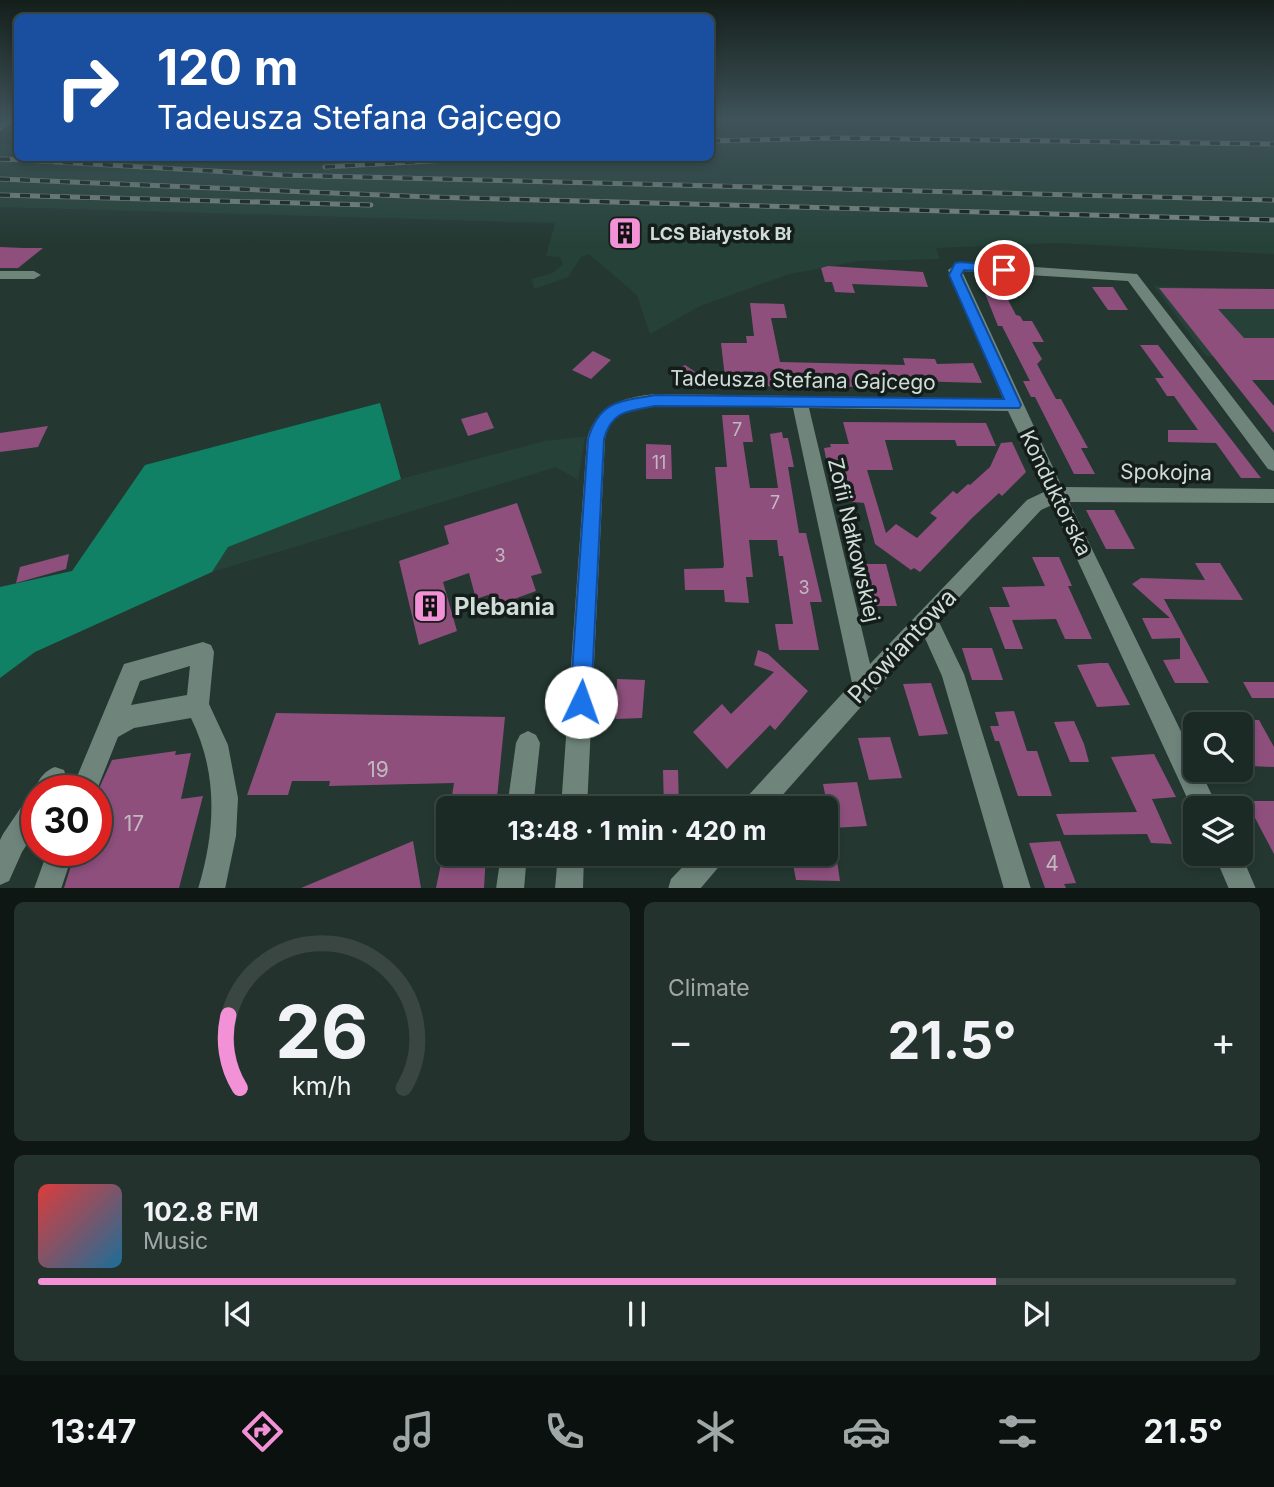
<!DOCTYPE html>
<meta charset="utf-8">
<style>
:root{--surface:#1b2a25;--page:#24322d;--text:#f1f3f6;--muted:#a0a7a7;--line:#394642;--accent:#f291d6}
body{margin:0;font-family:Inter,sans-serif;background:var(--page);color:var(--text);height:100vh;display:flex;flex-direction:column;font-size:26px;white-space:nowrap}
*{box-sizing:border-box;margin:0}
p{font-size:23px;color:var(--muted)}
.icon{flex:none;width:38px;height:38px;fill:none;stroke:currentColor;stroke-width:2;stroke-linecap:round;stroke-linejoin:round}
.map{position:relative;height:888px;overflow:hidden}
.panel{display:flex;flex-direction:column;gap:14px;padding:14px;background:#0f1714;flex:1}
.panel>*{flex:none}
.guide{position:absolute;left:14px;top:14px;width:700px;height:147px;border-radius:10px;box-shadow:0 4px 10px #0003,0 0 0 2px var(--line);background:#1a4fa0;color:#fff;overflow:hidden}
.tools{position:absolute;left:1183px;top:712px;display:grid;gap:14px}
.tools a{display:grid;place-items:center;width:70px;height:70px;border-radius:10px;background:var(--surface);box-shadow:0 4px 10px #0003,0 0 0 2px var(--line);font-size:35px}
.speed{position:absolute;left:21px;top:775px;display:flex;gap:14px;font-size:35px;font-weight:700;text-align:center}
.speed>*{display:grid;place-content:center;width:91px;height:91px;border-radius:50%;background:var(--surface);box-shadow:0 4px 10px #0003,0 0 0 2px var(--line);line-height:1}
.speed .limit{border:10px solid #d22;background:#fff;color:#111}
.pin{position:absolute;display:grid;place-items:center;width:60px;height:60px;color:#fff;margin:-30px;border:4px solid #fff;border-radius:50%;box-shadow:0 2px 7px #0007}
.me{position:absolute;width:77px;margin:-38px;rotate:3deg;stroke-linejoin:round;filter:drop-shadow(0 0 5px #0008)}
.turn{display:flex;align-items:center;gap:24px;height:147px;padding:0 28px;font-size:32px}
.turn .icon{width:91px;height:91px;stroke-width:2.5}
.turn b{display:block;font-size:49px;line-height:60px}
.big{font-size:52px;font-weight:700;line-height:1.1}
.panel .tile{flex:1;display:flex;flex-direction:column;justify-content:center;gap:10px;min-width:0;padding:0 24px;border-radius:10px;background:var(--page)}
.panel .dial{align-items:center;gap:0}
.dial svg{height:182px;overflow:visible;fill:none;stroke:var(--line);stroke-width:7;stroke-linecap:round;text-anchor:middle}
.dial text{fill:var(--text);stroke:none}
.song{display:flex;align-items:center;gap:21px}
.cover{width:84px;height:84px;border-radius:10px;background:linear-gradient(135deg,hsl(0 70% 55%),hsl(200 70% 35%))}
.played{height:7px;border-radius:4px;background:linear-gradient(90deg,var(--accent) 80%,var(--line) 80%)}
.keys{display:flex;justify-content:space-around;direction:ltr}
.heat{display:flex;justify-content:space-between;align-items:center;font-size:38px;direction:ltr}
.panel .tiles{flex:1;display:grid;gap:14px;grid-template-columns:1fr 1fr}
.tile:last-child{grid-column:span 2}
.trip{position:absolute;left:436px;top:796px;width:402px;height:70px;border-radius:10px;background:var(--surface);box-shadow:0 4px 10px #0003,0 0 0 2px var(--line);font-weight:700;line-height:70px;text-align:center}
.menu{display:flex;height:112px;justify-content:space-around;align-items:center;background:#0b110f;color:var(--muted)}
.menu .icon{width:49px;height:49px}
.menu .selected{color:var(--accent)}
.menu b{font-size:32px;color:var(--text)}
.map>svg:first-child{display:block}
.built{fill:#264238}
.forest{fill:#108164}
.building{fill:#8e4f7d}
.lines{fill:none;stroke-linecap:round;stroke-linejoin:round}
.minor{fill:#6f857c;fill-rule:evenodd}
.rail-casing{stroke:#7d8c86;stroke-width:5}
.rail{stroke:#141d1a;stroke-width:3.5;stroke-dasharray:10;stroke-linecap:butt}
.route{fill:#1a73e8;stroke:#114b97;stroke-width:2}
.labels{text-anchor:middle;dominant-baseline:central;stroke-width:7;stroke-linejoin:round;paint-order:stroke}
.far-poi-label{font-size:18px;font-weight:bold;fill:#d0dcd7;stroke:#141d1a;text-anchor:start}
.number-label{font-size:18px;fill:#c0b9c0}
.street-label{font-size:21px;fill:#d0dcd7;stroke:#141d1a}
.near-number-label{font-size:21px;fill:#c0b9c0}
.near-poi-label{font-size:24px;font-weight:bold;fill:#d0dcd7;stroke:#141d1a;text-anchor:start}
.near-street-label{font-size:24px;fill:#d0dcd7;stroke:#141d1a}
</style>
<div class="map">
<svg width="1274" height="889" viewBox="0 0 1274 889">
<rect width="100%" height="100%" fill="#243831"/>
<g class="built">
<polygon points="711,120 1274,120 1274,254 1057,243 936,248 940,259 859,261 789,274 700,306 650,334 637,295 589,254 581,257 568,277 534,289 532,279 553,273 563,264 560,257 546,256 555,223 0,207 0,144 17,144 18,158 710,158"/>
<polygon points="1154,286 1274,291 1274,356 1206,356"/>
<polygon points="585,437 578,480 556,467 212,572 228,547 401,479 545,441"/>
</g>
<polygon class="forest" points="380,403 401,479 228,547 212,572 35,652 0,678 0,587 72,571 145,465"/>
<g class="building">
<polygon points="0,247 23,248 43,248 18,268 0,268"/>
<polygon points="828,266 923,272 928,287 852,284 855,293 835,292 832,282 825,282 821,268"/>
<polygon points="1092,287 1113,287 1128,310 1108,310"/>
<polygon points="1159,288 1274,289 1274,309 1218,309 1244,338 1274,338 1274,380 1252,380 1274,406 1274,433"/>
<polygon points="984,291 1008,292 1007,298 1016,315 1020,316 1023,321 1032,321 1044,342 1032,342 1042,359 1037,364 1056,399 1061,399 1088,448 1081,448 1095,474 1074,474 1035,397 1031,397 1023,381 1030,381 1002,326 998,326"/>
<polygon points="750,303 784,304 787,318 771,318 780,362 905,365 903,358 935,359 937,364 973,363 982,383 910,381 912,385 878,384 879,387 726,386 721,343 747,343 746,336 754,336"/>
<polygon points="1140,345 1158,345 1261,478 1241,478 1216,443 1168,442 1168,430 1198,430 1174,396 1167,396 1155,378 1164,378"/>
<polygon points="593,351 611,360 591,379 572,370"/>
<polygon points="685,365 697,373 698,385 674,385 673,372"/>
<polygon points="487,412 494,428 468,436 461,419"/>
<polygon points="722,415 749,415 753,442 743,442 750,488 778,488 770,434 782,432 783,438 788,438 794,467 788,467 799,533 806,533 822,602 810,602 819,650 779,650 775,624 793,624 783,556 779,556 777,540 749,540 753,577 746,577 749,603 725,602 724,590 685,590 684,569 723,568 724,565 715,467 727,467"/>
<polygon points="843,422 986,423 996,446 957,446 955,440 885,440 893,470 867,470 886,533 896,524 917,538 937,518 930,513 953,491 957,494 968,484 970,485 990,467 1001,443 1012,442 1026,472 1002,496 999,493 972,518 920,572 914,568 911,570 875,544 864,503 844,501 836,469 828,469 824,448 831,447 830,444 849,444"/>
<polygon points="48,426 38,447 0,452 0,433"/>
<polygon points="646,444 671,445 672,479 646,479"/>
<polygon points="517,503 542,573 531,576 536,591 492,607 488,595 476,599 469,573 443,582 457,631 419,645 399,561 449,544 444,526"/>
<polygon points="1086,510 1114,510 1135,549 1106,549"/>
<polygon points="69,554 66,569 16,583 20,567"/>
<polygon points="1032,557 1059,557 1072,586 1068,586 1092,639 1065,639 1056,619 1012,620 1023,649 1005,649 989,607 1010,607 1002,587 1045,586"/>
<polygon points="1195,563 1220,563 1243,600 1164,599 1209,683 1175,683 1163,660 1180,659 1180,638 1152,639 1142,618 1170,618 1132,584 1141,578 1205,580"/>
<polygon points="856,564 886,564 897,606 866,606"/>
<polygon points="962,648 992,648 1003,680 972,680"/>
<polygon points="758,650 768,654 808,691 775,730 770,725 727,769 693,732 722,704 731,714 774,672 754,665"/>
<polygon points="1099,663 1108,663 1130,705 1097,707 1077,665"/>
<polygon points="617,679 645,680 642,718 616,719"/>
<polygon points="1243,682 1274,682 1274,698 1252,698"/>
<polygon points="931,683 948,734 919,736 903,684"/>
<polygon points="1014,711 1027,751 1037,751 1052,796 1018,796 999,741 995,741 990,726 999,726 995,712"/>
<polygon points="276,713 505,717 496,808 450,808 454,783 329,786 330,781 292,781 288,795 247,795"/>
<polygon points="1241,720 1259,720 1274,747 1274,767 1250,766 1241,749"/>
<polygon points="1074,721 1084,744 1089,762 1070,762 1054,722"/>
<polygon points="890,737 902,778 869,780 858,738"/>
<polygon points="176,751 175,755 191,753 181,799 203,796 179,888 64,888 76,850 96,850 96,795 112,760"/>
<polygon points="1154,754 1176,797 1152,799 1172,844 1151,843 1147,834 1064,835 1056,814 1137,812 1111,757"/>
<polygon points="663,770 678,770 679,808 664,808"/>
<polygon points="857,782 867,826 832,828 823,784"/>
<polygon points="1246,801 1274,801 1274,854 1255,818"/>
<polygon points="413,841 421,888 301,888"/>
<polygon points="1060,841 1076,883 1064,884 1066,888 1045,888 1029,843"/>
<polygon points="443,854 486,854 484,888 436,888"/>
<polygon points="791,854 836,854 840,881 796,880"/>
</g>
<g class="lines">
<g class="minor">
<polygon points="5,120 17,120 0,131 0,123"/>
<path d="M 960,262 L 1137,274 L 1274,451 L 1274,471 L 1268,469 L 1128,281 L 962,271 L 1062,487 L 1274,489 L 1274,503 L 1069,502 L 1195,760 L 1195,770 L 1200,770 L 1218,808 L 1195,808 L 1195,815 L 1052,505 L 1041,510 L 938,620 L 964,674 L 1031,889 L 1004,889 L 942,676 L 924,636 L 771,808 L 741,808 L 745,799 L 852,683 L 793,408 C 757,407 650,399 623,413 C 612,419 608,427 605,439 L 587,808 L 561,808 L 587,439 C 596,406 623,397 655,394 L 1003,399 L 948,270 ZM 809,408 L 1008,411 L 1046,491 L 1027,500 L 870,664 Z"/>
<polygon points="0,271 34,271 41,275 34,279 0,279"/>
<path d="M 203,642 L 211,645 L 214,652 L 209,704 L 228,745 L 238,798 L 236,836 L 225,889 L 198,889 C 216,830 218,773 191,718 L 134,728 L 118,737 L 96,792 L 71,791 L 124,664 ZM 190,666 L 187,695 L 131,705 L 140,681 Z"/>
<polygon points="528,731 536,735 540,743 533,808 507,808 516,743 520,735"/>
<path d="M 55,767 L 64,770 L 67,779 L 62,791 L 37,791 L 37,829 L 22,852 L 9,881 L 0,885 L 0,840 L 3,834 L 28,797 L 36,794 C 35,782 44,771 55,767 Z"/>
<polygon points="48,850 74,850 61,889 34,889"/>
<polygon points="501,854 527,854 524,889 496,889"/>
<polygon points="558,854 584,854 583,889 555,889"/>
<polygon points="695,854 726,854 722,863 700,889 668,889 671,879"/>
<polygon points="1214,854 1241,854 1256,889 1229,889"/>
</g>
<g class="rail-casing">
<g id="rail">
<polyline points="710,141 836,138 1274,144"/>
<polyline points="0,159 31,160"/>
<polyline points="23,160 282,175 1274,200"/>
<polyline points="325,167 484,158"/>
<polyline points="0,179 430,197 1274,220"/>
<polyline points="0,195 371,205"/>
</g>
</g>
<use href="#rail" class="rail"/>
</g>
<linearGradient id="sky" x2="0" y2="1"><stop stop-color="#141f1b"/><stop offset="0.49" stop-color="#3f535a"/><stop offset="1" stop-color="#3f535a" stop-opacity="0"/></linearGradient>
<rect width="1274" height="244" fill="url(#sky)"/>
<path class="route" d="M 960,262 L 1004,266 L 1010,270 L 1004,273 L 964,270 L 961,275 L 1021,405 L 1019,408 L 655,406 C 629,411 612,410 604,439 L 591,702 L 588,710 L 581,713 L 573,710 L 570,702 L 588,439 C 600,400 619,402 655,395 L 1004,399 L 949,275 L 955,263 Z"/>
<defs>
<g id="building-square" transform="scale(1.75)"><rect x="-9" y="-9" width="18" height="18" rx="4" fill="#f291d6" stroke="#141d1a"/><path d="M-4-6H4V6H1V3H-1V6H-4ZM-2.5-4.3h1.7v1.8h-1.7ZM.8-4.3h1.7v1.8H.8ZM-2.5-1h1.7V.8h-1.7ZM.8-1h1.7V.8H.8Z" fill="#111"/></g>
</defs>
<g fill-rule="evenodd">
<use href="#building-square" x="625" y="233"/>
<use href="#building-square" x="430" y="606"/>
</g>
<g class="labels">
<g class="far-poi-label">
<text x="650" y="233">LCS Białystok Bł</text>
</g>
<g class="number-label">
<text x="737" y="429">7</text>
<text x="659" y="462">11</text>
<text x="775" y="502">7</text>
<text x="500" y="555">3</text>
<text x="804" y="587">3</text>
</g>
<g class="street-label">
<text transform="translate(803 380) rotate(1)">Tadeusza Stefana Gajcego</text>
<text transform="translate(1166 472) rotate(1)">Spokojna</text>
<text transform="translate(1056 493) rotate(64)">Konduktorska</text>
<text transform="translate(854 540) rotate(77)">Zofii Nałkowskiej</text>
</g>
<g class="near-number-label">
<text x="378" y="769">19</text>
<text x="134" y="823">17</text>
<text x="1052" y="863">4</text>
</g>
<g class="near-poi-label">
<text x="454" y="606">Plebania</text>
</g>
<g class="near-street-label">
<text transform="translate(902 646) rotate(-47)">Prowiantowa</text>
</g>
</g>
</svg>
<div class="tools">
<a><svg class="icon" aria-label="search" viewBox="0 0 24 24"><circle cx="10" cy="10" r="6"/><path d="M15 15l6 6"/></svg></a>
<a><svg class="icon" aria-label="layers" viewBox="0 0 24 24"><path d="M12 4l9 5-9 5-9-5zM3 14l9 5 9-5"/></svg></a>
</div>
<div class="speed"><div class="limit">30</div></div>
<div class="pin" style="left:1004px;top:270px;background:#d93025"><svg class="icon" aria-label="arrive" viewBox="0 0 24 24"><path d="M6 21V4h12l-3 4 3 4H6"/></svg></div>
<svg class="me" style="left:581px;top:702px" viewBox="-20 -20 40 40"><circle r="19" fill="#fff"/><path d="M0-13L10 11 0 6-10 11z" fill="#1a73e8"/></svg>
<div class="trip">13:48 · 1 min · 420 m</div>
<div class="guide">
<div class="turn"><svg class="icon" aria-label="right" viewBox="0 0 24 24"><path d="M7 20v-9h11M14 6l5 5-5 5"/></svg><div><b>120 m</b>Tadeusza Stefana Gajcego</div></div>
</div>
</div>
<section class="panel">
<div class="tiles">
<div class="tile dial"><svg viewBox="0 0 100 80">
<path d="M14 69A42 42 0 1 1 86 69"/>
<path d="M14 69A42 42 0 0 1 9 37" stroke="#f291d6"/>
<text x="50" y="56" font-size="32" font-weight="700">26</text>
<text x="50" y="72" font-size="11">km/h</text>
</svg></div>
<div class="tile"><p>Climate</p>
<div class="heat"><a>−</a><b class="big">21.5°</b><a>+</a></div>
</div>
<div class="tile">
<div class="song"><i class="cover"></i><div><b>102.8 FM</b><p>Music</p></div></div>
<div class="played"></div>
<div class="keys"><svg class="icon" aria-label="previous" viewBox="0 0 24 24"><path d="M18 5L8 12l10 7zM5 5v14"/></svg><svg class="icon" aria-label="pause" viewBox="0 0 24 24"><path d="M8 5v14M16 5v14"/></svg><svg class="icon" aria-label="next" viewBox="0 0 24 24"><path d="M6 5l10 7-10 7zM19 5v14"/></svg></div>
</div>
</div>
</section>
<nav class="menu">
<b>13:47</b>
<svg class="icon selected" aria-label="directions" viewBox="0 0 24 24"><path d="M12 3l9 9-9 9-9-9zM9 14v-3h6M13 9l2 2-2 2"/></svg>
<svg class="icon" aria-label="music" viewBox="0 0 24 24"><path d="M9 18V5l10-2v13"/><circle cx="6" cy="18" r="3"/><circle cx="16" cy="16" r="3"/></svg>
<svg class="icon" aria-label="phone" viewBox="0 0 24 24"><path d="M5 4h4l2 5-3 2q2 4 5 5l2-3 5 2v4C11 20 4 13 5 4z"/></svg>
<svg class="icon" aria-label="climate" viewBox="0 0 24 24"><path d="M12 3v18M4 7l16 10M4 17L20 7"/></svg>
<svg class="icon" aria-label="car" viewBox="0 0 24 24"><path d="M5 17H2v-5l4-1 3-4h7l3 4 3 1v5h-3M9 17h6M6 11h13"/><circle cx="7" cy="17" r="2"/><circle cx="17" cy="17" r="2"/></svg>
<svg class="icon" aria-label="filters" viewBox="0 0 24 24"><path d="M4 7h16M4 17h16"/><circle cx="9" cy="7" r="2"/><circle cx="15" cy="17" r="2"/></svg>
<b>21.5°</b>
</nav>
